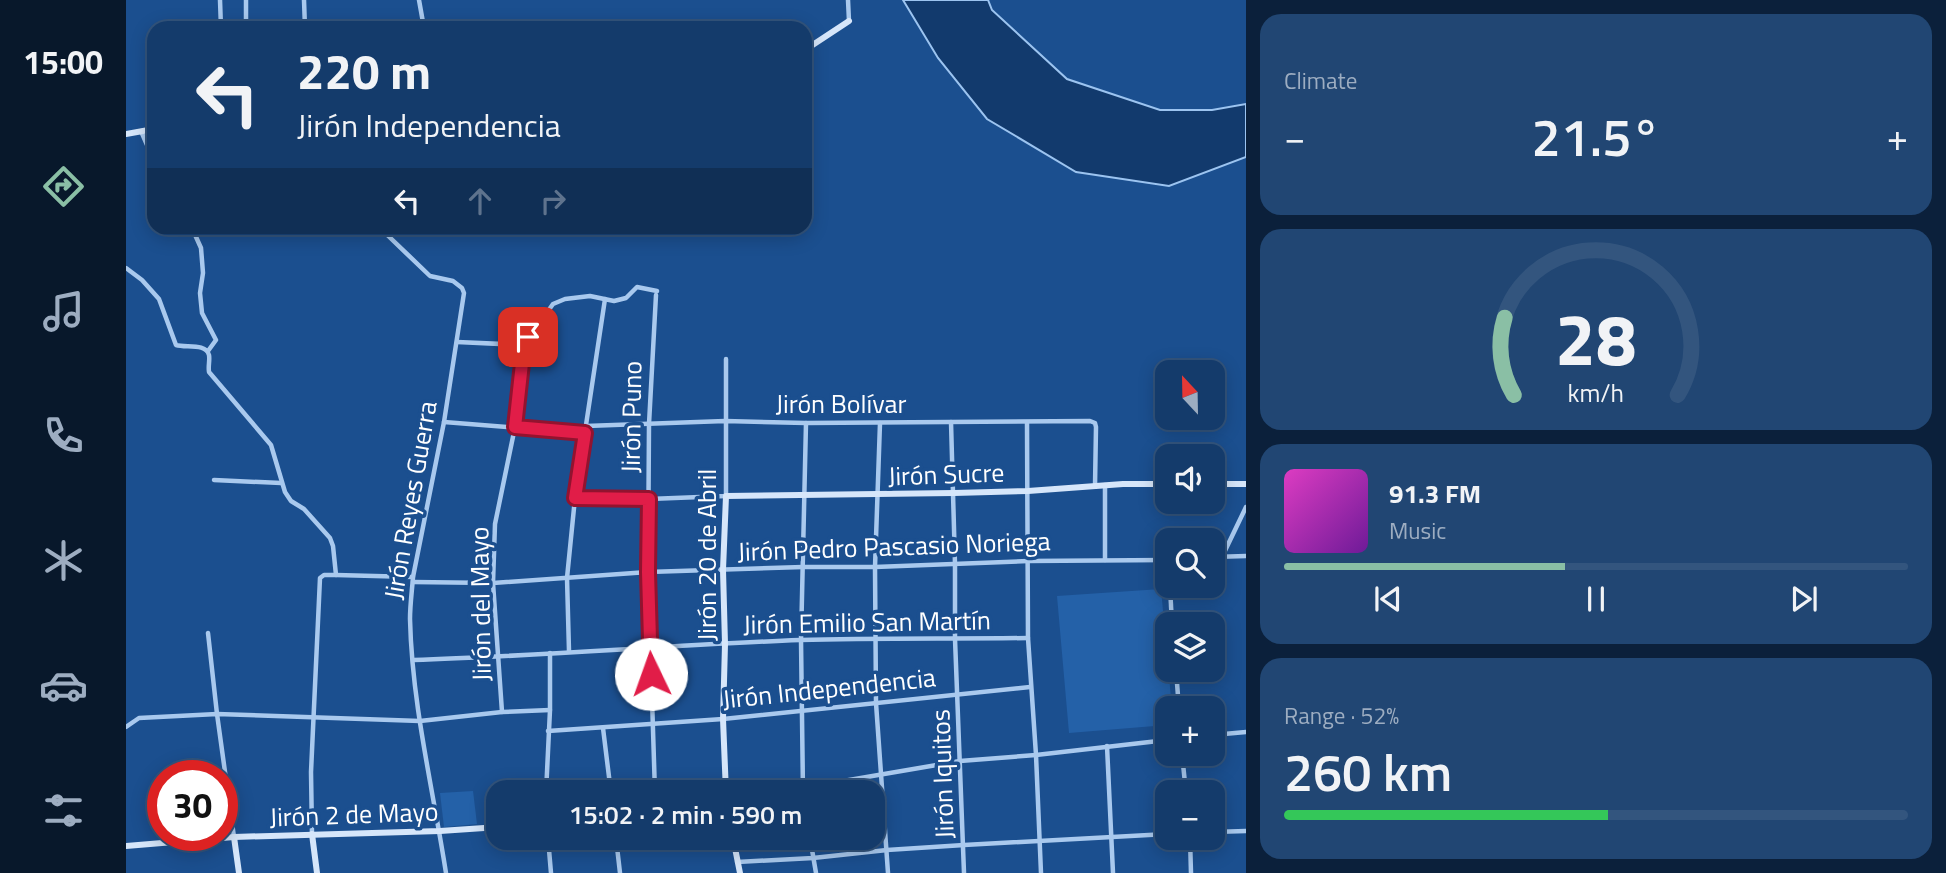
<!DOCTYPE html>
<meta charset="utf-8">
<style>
:root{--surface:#143b6b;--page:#214673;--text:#f1f3f6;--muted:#9dadc1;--line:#33557e;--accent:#8abfa5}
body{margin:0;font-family:"Titillium Web",sans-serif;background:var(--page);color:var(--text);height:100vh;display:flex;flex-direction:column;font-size:26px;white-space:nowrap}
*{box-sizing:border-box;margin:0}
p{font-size:23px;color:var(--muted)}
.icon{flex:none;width:38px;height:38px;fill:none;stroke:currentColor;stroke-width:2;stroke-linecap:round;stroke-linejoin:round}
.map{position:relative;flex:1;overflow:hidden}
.side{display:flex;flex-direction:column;gap:14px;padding:14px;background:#0b203b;width:700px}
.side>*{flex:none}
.guide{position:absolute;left:21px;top:21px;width:665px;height:214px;border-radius:21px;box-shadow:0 4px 18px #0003,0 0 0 2px var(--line);background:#143b6b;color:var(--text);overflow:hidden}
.needle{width:46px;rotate:338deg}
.controls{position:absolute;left:1029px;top:360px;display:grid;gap:14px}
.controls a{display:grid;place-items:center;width:70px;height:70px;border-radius:14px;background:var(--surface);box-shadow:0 4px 18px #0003,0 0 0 2px var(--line);font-size:35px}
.speed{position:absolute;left:21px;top:760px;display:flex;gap:14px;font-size:35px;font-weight:700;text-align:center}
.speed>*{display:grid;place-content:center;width:91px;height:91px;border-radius:50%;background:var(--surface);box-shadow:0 4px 18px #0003,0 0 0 2px var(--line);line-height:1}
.speed .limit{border:10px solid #d22;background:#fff;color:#111}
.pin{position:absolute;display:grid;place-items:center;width:60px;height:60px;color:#fff;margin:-30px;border-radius:14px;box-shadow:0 4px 10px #0006}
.me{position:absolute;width:77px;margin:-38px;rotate:357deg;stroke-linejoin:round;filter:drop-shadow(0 0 5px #0008)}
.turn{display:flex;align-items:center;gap:24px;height:147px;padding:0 35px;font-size:32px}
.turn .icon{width:91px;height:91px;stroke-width:2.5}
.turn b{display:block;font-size:49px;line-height:60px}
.lanes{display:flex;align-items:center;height:66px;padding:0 35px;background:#0003;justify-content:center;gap:35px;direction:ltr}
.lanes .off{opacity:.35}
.big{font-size:52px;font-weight:600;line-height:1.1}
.side .card{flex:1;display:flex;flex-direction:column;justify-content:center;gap:10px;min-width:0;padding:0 24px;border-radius:21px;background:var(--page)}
.side .dial{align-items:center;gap:0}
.dial svg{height:182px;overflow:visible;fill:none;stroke:var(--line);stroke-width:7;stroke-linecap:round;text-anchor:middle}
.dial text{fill:var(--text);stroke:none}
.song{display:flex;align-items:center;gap:21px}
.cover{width:84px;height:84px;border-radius:10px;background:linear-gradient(135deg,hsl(310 70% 55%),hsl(280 70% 35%))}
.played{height:7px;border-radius:4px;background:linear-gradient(90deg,var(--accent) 45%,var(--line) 45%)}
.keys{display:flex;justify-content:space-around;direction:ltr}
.heat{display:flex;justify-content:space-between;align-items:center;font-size:38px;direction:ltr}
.charge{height:10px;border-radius:5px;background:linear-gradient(90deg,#34c759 52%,var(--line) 0)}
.trip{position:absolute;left:360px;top:780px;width:399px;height:70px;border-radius:21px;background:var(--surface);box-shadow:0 4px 18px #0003,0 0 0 2px var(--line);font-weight:600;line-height:70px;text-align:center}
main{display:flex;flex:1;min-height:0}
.menu{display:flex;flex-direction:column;width:126px;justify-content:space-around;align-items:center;background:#08182b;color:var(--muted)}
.menu .icon{width:49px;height:49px}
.menu .active{color:var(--accent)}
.menu b{font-size:32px;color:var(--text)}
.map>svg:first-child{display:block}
.green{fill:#2461a8}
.water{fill:#123a6d;stroke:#9cc4f0;stroke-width:2}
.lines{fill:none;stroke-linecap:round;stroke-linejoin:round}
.street{stroke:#a9c9ee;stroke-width:4.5}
.secondary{stroke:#d6e6fa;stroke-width:6}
.route-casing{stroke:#92132f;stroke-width:18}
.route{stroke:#e11d48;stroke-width:12}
.labels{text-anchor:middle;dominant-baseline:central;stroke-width:7;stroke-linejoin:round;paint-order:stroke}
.street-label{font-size:26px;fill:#fff;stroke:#1b4f8f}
</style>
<main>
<nav class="menu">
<b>15:00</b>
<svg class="icon active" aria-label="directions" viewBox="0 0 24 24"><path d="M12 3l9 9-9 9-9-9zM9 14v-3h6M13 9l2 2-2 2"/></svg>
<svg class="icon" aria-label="music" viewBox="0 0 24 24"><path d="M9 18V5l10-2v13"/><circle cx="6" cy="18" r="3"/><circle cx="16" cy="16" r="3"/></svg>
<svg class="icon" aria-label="phone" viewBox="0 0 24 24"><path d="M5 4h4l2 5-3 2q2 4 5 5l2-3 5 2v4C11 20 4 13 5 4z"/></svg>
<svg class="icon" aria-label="climate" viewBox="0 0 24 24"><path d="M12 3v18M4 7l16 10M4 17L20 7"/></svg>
<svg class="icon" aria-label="car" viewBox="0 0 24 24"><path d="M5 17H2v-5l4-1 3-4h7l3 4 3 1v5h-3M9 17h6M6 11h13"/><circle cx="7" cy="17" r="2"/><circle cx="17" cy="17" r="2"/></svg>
<svg class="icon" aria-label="filters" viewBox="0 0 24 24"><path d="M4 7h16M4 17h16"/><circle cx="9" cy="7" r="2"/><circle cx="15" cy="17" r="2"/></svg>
</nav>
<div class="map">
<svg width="1120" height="873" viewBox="0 0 1120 873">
<rect width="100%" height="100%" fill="#1b4f8f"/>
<g class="green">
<polygon points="1035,589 1046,709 1041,709 1041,725 943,733 931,596"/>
<polygon points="347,791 351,824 318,827 314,793"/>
</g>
<polygon class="water" points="777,0 862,0 866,10 941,79 1034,110 1086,110 1120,104 1120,157 1043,186 950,172 861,119 812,58"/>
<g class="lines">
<g class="street">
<polyline points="94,0 95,28"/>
<polyline points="178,0 179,28"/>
<polyline points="293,0 298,28"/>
<polyline points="722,0 723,21"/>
<polyline points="120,28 120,0"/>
<polyline points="15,131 28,161"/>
<polyline points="66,228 75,248 77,273 74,293 76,313 90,340 82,351"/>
<path d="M 254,228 L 304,276 L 327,281 L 336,288 L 338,293 L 318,422 L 287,577 C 286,591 284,605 284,619 C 286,705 307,789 320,873"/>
<path d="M 0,268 L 16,280 L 33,299 L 50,345 C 60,348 80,343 83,355 C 84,360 82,366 83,372 L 145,445 L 159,492 L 165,501 L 178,509 L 204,538 L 207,546 L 210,575"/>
<polyline points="331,342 398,345"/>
<polyline points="318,422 459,433"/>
<polyline points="825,422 829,564 829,639 838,873"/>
<polyline points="754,423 749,567 750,703 762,873"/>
<polyline points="901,423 902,638 910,755 915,873"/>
<polyline points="460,426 599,421 680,423 964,421 969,423 970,427 969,486"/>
<polyline points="88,480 155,483"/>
<polyline points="979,485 979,560"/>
<polyline points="449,498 523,499 600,496 600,359"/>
<polyline points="1087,557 1120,556"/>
<polyline points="1096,557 1120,507"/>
<polyline points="287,582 367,583 522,572 677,567 749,567 902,561 1041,560"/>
<polyline points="1044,586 1046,625"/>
<polyline points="82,633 91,714 108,837"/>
<polyline points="443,651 441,578 449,498 479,299"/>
<path d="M 287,660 C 416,656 545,645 674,640 C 749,638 826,639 902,638"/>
<polyline points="1050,670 1053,709"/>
<polyline points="376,712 367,583 369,524 389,427 398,345 427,304 439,299 464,296 488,301 500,298 511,287 531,291"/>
<polyline points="0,727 13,718 91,714 294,721 376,712 424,710"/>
<polyline points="477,728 485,793"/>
<polyline points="422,731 597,719 904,687"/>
<polyline points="1087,735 1120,732"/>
<polyline points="981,746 987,873"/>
<polyline points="1056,754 1060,793"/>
<polyline points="420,793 424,710 424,653"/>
<polyline points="529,793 522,572 523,424 530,295"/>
<polyline points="647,793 834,761 910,755 1041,740"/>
<polyline points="677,793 675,640 680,423"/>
<polyline points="1087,832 1120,831"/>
<polyline points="186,834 185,772 194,578 198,575 210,575 287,577"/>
<polyline points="422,838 425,873"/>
<polyline points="490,838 494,873"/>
<polyline points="684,838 690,873"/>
<polyline points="1064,838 1065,873"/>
<polyline points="611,862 687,858 761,850 838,845 1041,834"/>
</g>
<g class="secondary">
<polyline points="679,50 723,21"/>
<polyline points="0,134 28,129"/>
<polyline points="1087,484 1120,484"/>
<polyline points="600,793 597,719 599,644 597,570 600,496 828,493 902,491 997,484 1041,484"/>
<polyline points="186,834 191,873"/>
<polyline points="108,837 113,873"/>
<polyline points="607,838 614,873"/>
<polyline points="0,846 108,837 314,831 373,827"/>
</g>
</g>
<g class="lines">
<g class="route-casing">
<polyline id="route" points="402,337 398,345 389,427 459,433 449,498 523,499 522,572 525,674"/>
</g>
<use href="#route" class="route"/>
</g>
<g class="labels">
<g class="street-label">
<text x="715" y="403">Jirón Bolívar</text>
<text transform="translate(505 417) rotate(-89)">Jirón Puno</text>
<text transform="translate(820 474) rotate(-2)">Jirón Sucre</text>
<text transform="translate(284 500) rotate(-80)">Jirón Reyes Guerra</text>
<text transform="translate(768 546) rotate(-2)">Jirón Pedro Pascasio Noriega</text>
<text transform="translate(580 555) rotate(-90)">Jirón 20 de Abril</text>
<text transform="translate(354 604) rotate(-91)">Jirón del Mayo</text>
<text transform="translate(741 622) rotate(-1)">Jirón Emilio San Martín</text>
<text transform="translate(703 688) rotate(-6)">Jirón Independencia</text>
<text transform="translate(816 774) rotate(-92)">Jirón Iquitos</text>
<text transform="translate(228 814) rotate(-2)">Jirón 2 de Mayo</text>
</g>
</g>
</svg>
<div class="controls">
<a><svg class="needle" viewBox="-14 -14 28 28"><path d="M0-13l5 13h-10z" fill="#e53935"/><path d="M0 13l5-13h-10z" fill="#9dadc1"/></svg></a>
<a><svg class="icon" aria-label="sound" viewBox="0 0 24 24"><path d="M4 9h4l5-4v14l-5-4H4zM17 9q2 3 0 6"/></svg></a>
<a><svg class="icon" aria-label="search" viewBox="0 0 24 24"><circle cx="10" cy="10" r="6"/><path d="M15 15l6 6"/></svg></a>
<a><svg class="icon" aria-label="layers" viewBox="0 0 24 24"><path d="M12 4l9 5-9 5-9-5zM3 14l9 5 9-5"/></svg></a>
<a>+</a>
<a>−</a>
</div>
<div class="speed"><div class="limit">30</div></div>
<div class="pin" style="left:402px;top:337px;background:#d93025"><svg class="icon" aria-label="arrive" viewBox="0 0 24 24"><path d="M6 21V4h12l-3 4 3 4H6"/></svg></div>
<svg class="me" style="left:525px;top:674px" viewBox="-20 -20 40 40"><circle r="19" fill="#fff"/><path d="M0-13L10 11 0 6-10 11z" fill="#e11d48"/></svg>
<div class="trip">15:02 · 2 min · 590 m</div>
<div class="guide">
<div class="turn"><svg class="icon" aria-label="left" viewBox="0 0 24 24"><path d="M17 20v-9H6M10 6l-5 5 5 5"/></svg><div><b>220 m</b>Jirón Independencia</div></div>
<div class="lanes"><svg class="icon" aria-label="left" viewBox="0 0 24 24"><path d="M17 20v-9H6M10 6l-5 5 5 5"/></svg><svg class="icon off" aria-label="ahead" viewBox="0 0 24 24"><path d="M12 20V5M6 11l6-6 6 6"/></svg><svg class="icon off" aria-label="right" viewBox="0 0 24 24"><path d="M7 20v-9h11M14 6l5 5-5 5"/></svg></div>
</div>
</div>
<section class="side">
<div class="card"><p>Climate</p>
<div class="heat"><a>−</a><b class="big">21.5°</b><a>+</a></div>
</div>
<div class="card dial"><svg viewBox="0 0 100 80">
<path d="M14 69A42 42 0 1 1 86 69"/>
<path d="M14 69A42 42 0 0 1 10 35" stroke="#8abfa5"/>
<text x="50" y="56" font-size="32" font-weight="700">28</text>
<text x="50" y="72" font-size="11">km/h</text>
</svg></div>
<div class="card">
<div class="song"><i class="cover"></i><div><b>91.3 FM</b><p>Music</p></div></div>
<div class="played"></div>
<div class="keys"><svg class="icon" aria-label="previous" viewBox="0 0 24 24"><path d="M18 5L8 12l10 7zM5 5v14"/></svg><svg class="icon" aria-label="pause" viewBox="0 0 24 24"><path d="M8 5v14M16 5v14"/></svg><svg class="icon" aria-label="next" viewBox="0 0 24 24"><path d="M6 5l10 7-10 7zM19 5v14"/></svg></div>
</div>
<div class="card"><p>Range · 52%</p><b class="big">260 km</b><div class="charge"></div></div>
</section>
</main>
